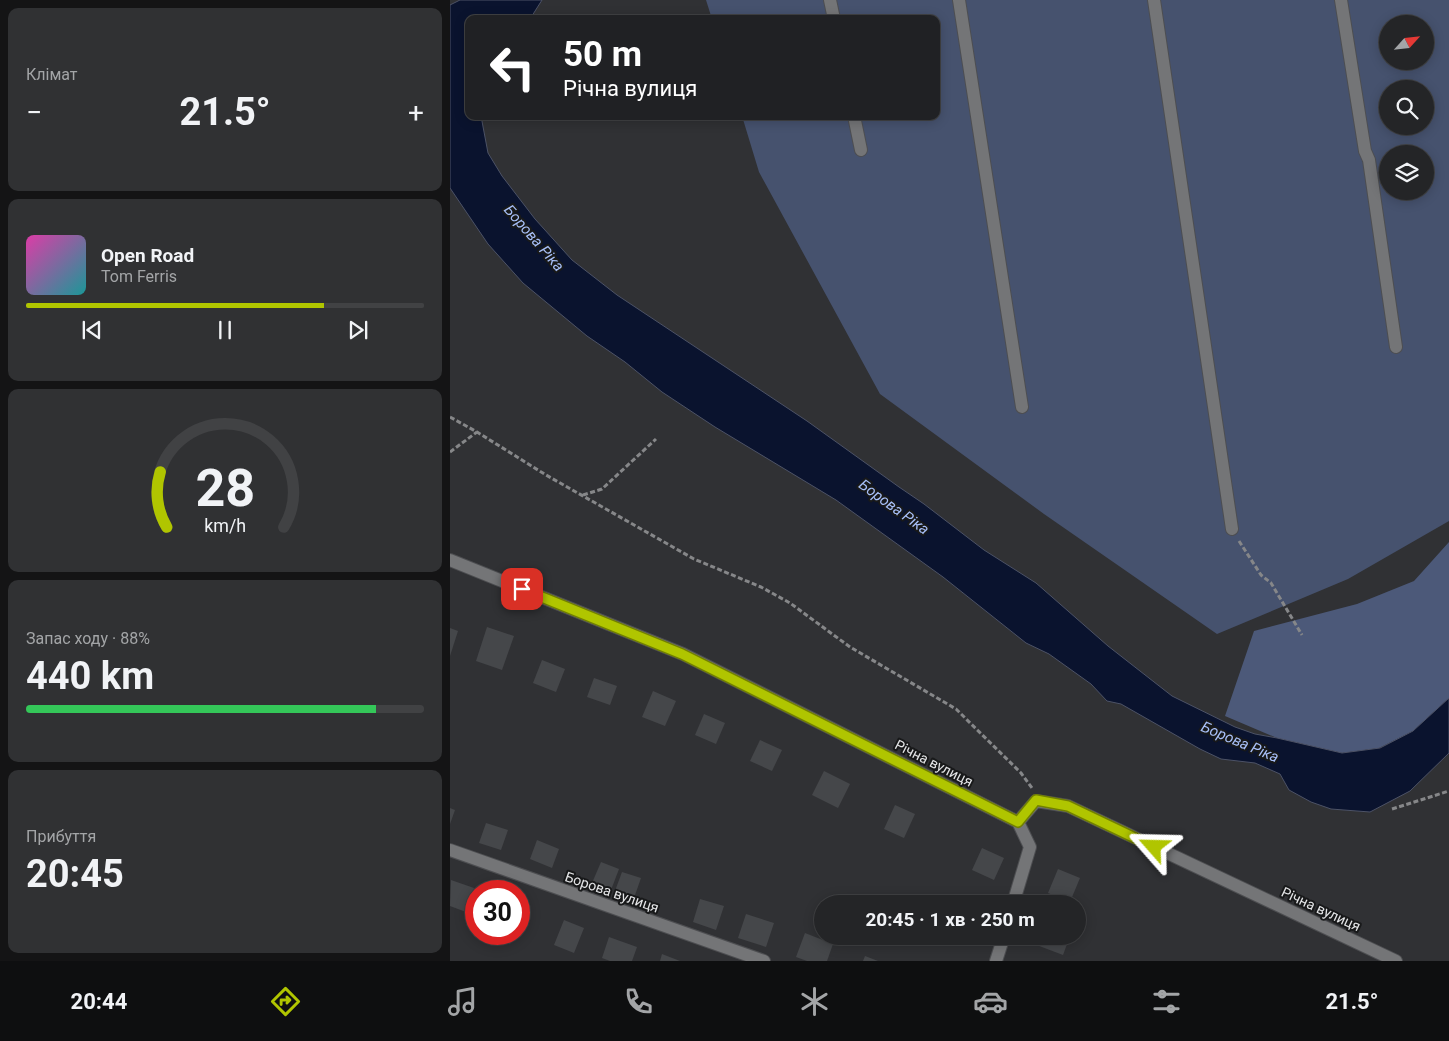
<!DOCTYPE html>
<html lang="uk">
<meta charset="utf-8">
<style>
:root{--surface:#242527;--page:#303133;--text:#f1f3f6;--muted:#a3a5a7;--line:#414244;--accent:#b0c500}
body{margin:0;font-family:Roboto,sans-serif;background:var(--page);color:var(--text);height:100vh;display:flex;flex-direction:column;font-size:19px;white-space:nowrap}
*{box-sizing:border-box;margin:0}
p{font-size:16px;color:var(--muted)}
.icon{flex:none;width:28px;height:28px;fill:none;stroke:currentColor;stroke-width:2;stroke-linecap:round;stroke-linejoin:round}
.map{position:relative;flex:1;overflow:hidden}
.sheet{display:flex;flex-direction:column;gap:8px;padding:8px;background:#141415;width:450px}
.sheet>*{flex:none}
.hud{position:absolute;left:15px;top:15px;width:475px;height:105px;border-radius:10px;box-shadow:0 2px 12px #0003,0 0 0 1px var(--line);background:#202124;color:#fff;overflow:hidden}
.needle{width:32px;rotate:63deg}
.fabs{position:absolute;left:929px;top:15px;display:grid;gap:10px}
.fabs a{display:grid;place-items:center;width:55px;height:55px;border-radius:50%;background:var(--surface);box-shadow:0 2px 12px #0003,0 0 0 1px var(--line);font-size:25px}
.speed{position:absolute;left:15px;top:880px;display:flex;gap:10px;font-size:25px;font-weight:700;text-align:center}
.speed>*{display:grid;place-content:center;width:65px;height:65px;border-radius:50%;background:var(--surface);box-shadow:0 2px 12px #0003,0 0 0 1px var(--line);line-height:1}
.speed .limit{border:8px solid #d22;background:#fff;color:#111}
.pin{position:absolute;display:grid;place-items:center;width:42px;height:42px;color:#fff;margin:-21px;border-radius:10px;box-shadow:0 2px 8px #0006}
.me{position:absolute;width:55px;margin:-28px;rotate:295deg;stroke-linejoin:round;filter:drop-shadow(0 0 4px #0008)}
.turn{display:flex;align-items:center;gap:18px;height:105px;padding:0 15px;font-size:22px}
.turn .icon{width:65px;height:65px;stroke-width:2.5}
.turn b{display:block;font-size:35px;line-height:42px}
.big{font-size:38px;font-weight:700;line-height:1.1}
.sheet .widget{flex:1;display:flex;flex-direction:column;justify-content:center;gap:8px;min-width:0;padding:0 18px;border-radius:10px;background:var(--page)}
.sheet .dial{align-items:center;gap:0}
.dial svg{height:130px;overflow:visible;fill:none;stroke:var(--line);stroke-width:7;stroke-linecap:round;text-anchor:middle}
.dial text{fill:var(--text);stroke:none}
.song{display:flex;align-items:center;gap:15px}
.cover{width:60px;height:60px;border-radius:8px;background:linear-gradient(135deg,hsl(320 70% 55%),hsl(180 70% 35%))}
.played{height:5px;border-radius:2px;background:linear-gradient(90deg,var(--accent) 75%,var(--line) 75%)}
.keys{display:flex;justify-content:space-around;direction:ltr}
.heat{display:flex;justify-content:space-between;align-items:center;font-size:28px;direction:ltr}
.charge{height:8px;border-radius:4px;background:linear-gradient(90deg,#34c759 88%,var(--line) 0)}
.trip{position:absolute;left:364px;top:895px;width:272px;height:50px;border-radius:25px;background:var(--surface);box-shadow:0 2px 12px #0003,0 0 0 1px var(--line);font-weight:700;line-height:50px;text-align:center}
.tabs{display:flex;height:80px;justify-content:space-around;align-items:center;background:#0e0f10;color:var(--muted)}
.tabs .icon{width:35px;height:35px}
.tabs .on{color:var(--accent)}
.tabs b{font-size:22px;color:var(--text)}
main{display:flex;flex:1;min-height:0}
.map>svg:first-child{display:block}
.green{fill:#46526e;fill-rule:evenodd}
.forest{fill:#4c5979}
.water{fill:#0a132e;stroke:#4c5266}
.building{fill:#45474a}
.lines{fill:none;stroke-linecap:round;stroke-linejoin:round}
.minor-casing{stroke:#4d4e51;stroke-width:14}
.path{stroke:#868789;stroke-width:3;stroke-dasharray:5 2.5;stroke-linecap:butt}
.minor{stroke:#747577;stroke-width:12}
.route-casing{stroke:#728000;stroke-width:12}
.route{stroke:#b0c500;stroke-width:9}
.labels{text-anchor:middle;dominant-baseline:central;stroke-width:4;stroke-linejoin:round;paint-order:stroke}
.street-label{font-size:14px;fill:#e5e6e8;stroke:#18191a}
.water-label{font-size:15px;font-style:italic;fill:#a8c0f9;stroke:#18191a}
</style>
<main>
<section class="sheet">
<div class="widget"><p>Клімат</p>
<div class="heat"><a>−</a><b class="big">21.5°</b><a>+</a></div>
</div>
<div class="widget">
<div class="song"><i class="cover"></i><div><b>Open Road</b><p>Tom Ferris</p></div></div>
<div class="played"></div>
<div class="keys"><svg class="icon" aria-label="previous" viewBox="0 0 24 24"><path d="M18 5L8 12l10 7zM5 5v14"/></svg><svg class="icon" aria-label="pause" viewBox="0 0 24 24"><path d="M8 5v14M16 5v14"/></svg><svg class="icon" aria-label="next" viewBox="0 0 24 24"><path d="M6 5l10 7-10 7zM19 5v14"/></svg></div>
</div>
<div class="widget dial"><svg viewBox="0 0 100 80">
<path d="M14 69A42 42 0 1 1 86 69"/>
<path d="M14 69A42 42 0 0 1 10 35" stroke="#b0c500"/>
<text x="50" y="56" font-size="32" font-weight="700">28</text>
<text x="50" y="72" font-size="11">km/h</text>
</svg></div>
<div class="widget"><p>Запас ходу · 88%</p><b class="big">440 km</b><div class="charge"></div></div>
<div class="widget"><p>Прибуття</p><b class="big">20:45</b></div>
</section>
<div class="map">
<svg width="999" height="961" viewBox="0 0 999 961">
<rect width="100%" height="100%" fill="#303134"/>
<path class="green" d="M 256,0 L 999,0 L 999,521 L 898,579 L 767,634 L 594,514 L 430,394 L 309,172 L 292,116 L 486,116 L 486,19 L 262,19 ZM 938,24 L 975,24 L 975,61 L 938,61 ZM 938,89 L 975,89 L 975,126 L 938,126 ZM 938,154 L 975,154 L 975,191 L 938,191 Z"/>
<polygon class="forest" points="999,542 999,698 963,731 929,748 892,753 827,738 775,716 804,631 907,604 964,581"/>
<polygon class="water" points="10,0 92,0 80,19 19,19 19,116 31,116 38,153 52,176 85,219 122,260 167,295 357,421 449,487 474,504 534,550 586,583 658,646 722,696 785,727 805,734 827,738 892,753 930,748 963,731 999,698 999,753 960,791 920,812 881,809 861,802 839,790 830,774 805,763 771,759 750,749 671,704 657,701 641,684 599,654 576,643 493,577 386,500 265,427 212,392 175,362 137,336 73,283 38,244 0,188 0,5"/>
<g class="building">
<polygon points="37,627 64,636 52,670 26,661"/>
<polygon points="0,628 8,631 0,656"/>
<polygon points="92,660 115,669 106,692 83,683"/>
<polygon points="144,678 167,686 160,705 137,697"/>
<polygon points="203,691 226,701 215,726 192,717"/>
<polygon points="254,714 275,723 266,744 245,735"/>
<polygon points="310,740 332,750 322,771 300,761"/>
<polygon points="374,771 400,784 388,808 362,795"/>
<polygon points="445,805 465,814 454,838 434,829"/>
<polygon points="0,808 5,810 0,824"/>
<polygon points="36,823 58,830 51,850 29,843"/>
<polygon points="87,840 109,849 102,868 80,859"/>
<polygon points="532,848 554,858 544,880 522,870"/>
<polygon points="151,862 169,869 161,890 142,883"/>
<polygon points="608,869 630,878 620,902 598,893"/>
<polygon points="172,872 191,878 184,898 165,891"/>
<polygon points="1,880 24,888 16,912 0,906"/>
<polygon points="250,899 274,906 266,930 243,922"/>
<polygon points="69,904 78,907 69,933"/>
<polygon points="296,914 324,923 316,947 288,938"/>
<polygon points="114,920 134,928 124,953 104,945"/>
<polygon points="355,933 383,944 377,961 357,961 346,957"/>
<polygon points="586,936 620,936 613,955 584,944"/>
<polygon points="159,937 187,947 182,961 160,961 152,958"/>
<polygon points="212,954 230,961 210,961"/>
<polygon points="415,956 428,961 413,961"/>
</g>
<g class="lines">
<g class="minor-casing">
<g id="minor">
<polyline points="380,0 384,19"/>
<polyline points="509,0 572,407"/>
<polyline points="704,0 782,529"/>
<polyline points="891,0 915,151 919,160 946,347"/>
<polyline points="404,116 411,150"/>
<polyline points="0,560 233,654 568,822 586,801 618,806 946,961"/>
<polyline points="0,850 314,961"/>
<polyline points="563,904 580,847 568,822"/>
<polyline points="546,961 554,936"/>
</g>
</g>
<g class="path">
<polyline points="0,417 27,432 96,475 244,559 311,587 340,603 400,647 506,709 571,773 582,788"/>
<polyline points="0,452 27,432"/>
<polyline points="133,495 152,489 206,439"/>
<polyline points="789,541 811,575 821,583 852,635"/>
<polyline points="942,809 999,791"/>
</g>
<use href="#minor" class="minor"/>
</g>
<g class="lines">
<g class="route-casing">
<polyline id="route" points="72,589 232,654 568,822 586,800 618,806 704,847"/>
</g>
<use href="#route" class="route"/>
</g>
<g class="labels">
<g class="street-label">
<text transform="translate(484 763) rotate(27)">Річна вулиця</text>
<text transform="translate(162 892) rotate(19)">Борова вулиця</text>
<text transform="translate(871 909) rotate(25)">Річна вулиця</text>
</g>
<g class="water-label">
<text transform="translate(84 238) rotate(49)">Борова Ріка</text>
<text transform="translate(444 507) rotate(36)">Борова Ріка</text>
<text transform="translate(790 742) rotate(23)">Борова Ріка</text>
</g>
</g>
</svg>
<div class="fabs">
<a><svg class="needle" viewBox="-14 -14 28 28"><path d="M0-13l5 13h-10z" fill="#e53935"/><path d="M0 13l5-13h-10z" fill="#a3a5a7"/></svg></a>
<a><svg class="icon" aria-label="search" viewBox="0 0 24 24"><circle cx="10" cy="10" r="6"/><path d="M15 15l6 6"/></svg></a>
<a><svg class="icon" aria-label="layers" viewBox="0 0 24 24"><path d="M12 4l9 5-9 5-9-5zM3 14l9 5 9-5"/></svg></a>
</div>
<div class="speed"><div class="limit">30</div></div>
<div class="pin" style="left:72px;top:589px;background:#d93025"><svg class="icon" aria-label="arrive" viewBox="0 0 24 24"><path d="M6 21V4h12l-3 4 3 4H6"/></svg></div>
<svg class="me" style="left:704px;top:847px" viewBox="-20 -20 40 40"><path d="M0-17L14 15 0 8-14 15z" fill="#b0c500" stroke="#fff" stroke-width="4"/></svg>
<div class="trip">20:45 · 1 хв · 250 m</div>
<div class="hud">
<div class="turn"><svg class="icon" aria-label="left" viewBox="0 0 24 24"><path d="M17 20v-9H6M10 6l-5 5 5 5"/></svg><div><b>50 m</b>Річна вулиця</div></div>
</div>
</div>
</main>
<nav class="tabs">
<b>20:44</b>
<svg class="icon on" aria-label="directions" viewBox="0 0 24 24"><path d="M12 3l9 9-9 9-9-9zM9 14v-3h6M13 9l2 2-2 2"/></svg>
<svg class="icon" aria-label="music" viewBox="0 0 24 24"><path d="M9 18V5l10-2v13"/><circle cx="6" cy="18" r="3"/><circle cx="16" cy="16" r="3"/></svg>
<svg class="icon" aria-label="phone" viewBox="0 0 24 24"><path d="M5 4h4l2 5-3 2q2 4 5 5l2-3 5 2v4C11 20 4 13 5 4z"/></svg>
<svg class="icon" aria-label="climate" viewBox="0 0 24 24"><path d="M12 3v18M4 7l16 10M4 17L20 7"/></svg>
<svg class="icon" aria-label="car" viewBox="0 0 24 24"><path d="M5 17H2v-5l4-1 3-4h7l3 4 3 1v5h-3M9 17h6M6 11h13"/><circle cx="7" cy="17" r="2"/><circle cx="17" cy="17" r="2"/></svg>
<svg class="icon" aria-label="filters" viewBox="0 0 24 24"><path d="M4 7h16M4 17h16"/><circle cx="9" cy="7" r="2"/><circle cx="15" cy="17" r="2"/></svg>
<b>21.5°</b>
</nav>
